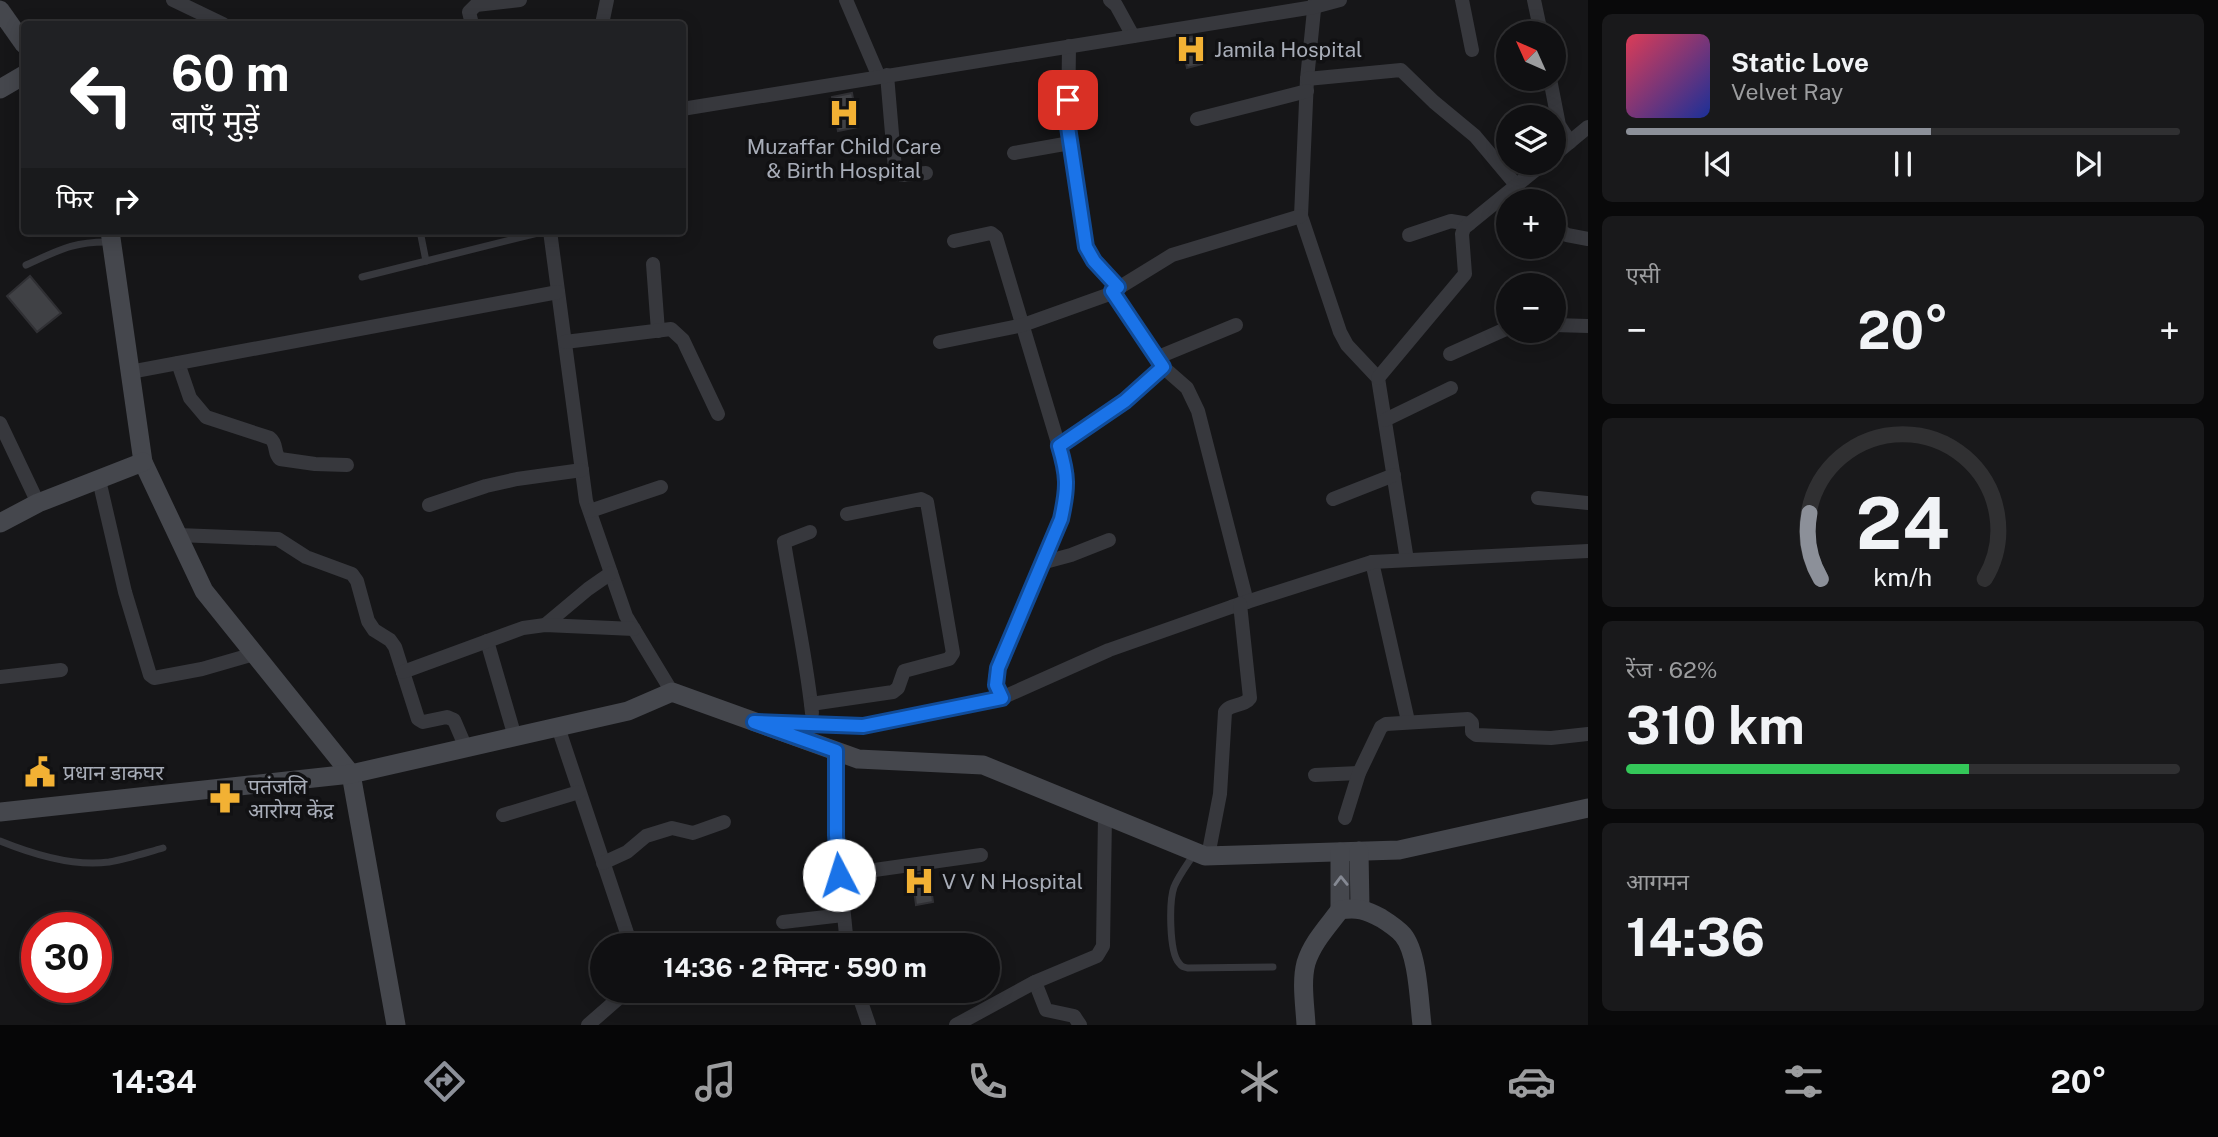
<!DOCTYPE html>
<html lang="hi">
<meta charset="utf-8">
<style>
:root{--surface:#101012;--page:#19191b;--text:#f1f3f6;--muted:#9c9d9f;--line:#303032;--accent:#8c9099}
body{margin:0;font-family:"Public Sans","Noto Sans Devanagari",sans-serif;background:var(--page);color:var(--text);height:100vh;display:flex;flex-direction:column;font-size:26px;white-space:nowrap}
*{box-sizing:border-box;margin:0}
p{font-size:23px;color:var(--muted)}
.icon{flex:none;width:38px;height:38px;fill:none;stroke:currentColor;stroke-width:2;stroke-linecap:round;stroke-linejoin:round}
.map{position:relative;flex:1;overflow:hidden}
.panel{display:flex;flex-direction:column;gap:14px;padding:14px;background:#09090a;width:630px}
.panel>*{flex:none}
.banner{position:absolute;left:21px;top:21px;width:665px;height:214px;border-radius:7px;box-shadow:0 4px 18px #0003,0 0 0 2px var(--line);background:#202124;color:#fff;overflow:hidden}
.needle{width:46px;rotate:315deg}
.tools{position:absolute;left:1496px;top:21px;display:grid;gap:14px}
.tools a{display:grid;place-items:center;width:70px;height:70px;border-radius:50%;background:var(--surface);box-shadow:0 4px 18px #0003,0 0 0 2px var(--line);font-size:35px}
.speed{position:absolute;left:21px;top:912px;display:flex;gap:14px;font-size:35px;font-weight:700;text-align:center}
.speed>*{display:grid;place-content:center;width:91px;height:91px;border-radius:50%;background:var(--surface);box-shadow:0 4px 18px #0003,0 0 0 2px var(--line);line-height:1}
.speed .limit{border:10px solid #d22;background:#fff;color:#111}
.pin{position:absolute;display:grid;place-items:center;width:60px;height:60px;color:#fff;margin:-30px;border-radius:14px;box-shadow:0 4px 10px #0006}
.me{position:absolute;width:77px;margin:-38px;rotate:355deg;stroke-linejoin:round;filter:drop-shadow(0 0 5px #0008)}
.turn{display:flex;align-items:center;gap:24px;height:147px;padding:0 35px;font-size:32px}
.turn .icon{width:91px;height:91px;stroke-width:2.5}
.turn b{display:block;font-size:49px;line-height:60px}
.then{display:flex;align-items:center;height:66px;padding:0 35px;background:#0003;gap:14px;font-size:26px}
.big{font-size:52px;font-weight:700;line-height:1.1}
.panel .widget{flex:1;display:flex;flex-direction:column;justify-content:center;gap:10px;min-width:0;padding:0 24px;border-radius:10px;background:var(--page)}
.panel .dial{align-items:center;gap:0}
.dial svg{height:182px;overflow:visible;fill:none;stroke:var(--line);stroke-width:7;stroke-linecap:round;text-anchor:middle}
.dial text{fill:var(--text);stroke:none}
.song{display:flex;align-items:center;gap:21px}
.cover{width:84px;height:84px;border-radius:10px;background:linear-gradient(135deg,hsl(350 70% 55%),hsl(230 70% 35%))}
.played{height:7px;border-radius:4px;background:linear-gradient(90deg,var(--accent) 55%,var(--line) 55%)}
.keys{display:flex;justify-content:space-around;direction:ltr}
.heat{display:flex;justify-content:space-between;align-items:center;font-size:38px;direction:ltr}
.charge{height:10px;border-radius:5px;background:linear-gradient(90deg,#34c759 62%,var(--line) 0)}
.trip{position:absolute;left:590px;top:933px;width:410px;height:70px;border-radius:35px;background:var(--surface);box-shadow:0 4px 18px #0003,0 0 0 2px var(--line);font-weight:700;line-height:70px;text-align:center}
.tab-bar{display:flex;height:112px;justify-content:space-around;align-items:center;background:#060607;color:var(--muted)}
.tab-bar .icon{width:49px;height:49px}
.tab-bar .on{color:var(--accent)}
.tab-bar b{font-size:32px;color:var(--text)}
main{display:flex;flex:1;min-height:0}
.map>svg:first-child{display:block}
.building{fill:#404145;stroke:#303034;stroke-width:2}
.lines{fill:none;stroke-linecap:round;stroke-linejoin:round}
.lane{stroke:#37383d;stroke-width:7}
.street{stroke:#37383d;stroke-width:14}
.secondary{stroke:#45474d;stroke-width:19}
.oneway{stroke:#858993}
.route-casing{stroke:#114b97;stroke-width:18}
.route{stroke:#1a73e8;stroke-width:12}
.labels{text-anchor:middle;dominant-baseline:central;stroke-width:7;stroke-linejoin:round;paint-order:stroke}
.poi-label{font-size:21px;fill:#a8adb8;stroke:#111113;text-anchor:start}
</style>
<main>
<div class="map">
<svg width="1588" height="1025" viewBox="0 0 1588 1025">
<rect width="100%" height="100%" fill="#161618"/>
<g class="building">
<polygon points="1196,36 1202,64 1187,68 1180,38"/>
<polygon points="852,93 858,127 838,131 832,97"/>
<polygon points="30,276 61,313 37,332 7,296"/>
<polygon points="929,872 933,902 916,905 912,874"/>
</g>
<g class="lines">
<g class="lane">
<polyline points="420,231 426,261"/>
<path d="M 26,265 C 59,250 74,241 111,242"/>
<polyline points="362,277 546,231"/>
<path d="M 0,841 C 32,854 74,867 109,862 C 127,859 145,853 163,848"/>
<path d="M 1194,854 C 1187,865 1179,875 1174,887 C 1169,901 1169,952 1179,963 C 1182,967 1183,967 1188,968 L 1273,967"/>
</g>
<g class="street">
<polyline points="173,0 223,24"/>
<polyline points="846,0 879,77"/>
<polyline points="1110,0 1116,5 1133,36"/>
<polyline points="1315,0 1307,79 1301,216 1340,332 1347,345 1378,378 1407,560"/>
<polyline points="1462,0 1472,50"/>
<polyline points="1534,0 1541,33"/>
<polyline points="472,24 469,12 476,5 520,0"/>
<polyline points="602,24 607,0"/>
<polyline points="1069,46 1068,127 1086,247 1094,262 1118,287"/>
<polyline points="887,75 895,169 902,175 926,173"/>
<polyline points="1307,79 1401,70 1434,102 1475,136 1517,186"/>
<polyline points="1550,79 1559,125 1570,142"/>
<polyline points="682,109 1314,7 1340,0"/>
<polyline points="1197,119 1307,91"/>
<polyline points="1014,153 1070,143"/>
<polyline points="1554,155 1588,127"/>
<polyline points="1554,226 1567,235 1588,239"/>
<polyline points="550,231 586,501 626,616 672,692"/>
<polyline points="1409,235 1451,221 1469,224"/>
<polyline points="954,241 991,233 996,237 1067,473 1067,495 1061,519 995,677 996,686 1002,698"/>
<polyline points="653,264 658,331"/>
<polyline points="1112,291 1163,367 1187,388 1198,411 1247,602"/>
<polyline points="1554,325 1588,326"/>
<polyline points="565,342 671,329 683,340 718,414"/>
<polyline points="940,342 1023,325 1107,295 1172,255 1301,216"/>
<polyline points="1450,354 1508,328"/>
<polyline points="1156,358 1236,325"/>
<path d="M 178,363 L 190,398 L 206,417 L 270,438 C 278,444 273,453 280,459 L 315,464 L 347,465"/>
<polyline points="130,372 558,292"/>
<polyline points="1378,378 1465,274 1462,234 1464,228 1544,163"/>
<polyline points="1385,420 1451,388"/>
<polyline points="0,423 38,503"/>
<polyline points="1059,446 1125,401 1163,367"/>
<polyline points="99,480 125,592 150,675 154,678 202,669 254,654"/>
<polyline points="1538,498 1588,503"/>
<polyline points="1333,499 1394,475"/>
<polyline points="429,505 486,486 517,479 582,470"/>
<polyline points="590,511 661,487"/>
<path d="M 810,532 L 784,542 C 793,599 806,655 812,713"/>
<polyline points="178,535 278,539 306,557 352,574 357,581 368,621 374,630 390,640 395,647 418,719 423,722 447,717 454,720 466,748"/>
<polyline points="1045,562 1071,555 1109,540"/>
<polyline points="1372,562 1408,721"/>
<polyline points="545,625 588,589 611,573"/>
<polyline points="487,641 515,737"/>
<polyline points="403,672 523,628 545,625 634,629"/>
<polyline points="0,677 61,670"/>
<polyline points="811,704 893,692 898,688 904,671 949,659 953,653 927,502 921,499 847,514"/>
<polyline points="766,722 863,726 997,700 1109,650 1231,607 1372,562 1588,551"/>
<polyline points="558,727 631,945"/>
<polyline points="836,751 836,835 847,945"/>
<polyline points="1315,775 1359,773"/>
<polyline points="503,815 579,792"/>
<polyline points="1345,818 1359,773 1381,727 1386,724 1468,719 1472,723 1472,732 1476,735 1551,738 1588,734"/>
<path d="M 1208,856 L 1220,794 L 1225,712 C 1230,703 1244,707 1250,698 L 1240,604"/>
<polyline points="603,863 627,852 646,836 672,828 693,833 724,822"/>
<polyline points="839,875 981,855"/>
<polyline points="783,922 843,915"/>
<polyline points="1035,982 1046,1010 1074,1016 1080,1025"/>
<polyline points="857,990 869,1025"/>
<polyline points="588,1025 628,990"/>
<polyline points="956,1025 1035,982 1097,956 1103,946 1105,815"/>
</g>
<g class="secondary">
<polyline points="0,10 24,44"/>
<polyline points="0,89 24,75"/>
<polyline points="110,231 143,462 204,591 351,774 396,1025"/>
<polyline points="0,523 38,503 143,462"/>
<polyline points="0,812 351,774 628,711 672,692 858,759 983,765 1205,856 1399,850 1588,808"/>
<polyline points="1359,851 1360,908"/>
<polyline points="1340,910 1340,852"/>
<path d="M 1306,1025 C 1305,1005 1301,982 1306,963 C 1312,943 1328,926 1340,910 C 1357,907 1366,910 1381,918 C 1389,923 1397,928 1403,935 C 1418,953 1419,1001 1422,1025"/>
</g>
</g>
<defs><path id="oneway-chevron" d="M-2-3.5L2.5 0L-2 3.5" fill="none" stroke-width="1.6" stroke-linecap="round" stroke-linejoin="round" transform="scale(1.75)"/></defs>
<use class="oneway" href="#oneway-chevron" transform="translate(1341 881) rotate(-91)"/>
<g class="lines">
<g class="route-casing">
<path id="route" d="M 839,875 L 836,835 L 836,751 L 754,722 L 863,726 L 1002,698 L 996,685 L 998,668 L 1061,519 C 1068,487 1068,476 1059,446 L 1125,401 L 1163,367 L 1112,291 L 1118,287 L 1094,261 L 1086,247 L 1068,127 L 1068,100"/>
</g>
<use href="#route" class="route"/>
</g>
<defs>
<g id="hospital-bare" transform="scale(2.415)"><path d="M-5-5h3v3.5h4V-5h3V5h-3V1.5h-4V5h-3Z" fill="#f2b134" stroke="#111113" stroke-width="2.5" paint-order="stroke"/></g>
<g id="civic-bare" transform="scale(2.415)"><path d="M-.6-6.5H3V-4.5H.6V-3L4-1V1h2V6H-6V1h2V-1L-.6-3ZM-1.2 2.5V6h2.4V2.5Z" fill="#f2b134" stroke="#111113" stroke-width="2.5" paint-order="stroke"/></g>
<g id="pharmacy-bare" transform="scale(2.415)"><path d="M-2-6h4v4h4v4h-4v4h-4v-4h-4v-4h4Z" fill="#f2b134" stroke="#111113" stroke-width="2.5" paint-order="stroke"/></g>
</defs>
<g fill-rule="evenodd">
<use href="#hospital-bare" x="1191" y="49"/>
<use href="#hospital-bare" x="844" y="113"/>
<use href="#civic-bare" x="40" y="772"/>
<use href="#pharmacy-bare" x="225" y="798"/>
<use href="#hospital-bare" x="919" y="881"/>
</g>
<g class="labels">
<g class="poi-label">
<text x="1214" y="49">Jamila Hospital</text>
<text x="844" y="146" text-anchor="middle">Muzaffar Child Care<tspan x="844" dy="24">&amp; Birth Hospital</tspan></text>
<text x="63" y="772">प्रधान डाकघर</text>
<text x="248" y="786">पतंजलि<tspan x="248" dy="24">आरोग्य केंद्र</tspan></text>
<text x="942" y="881">V V N Hospital</text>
</g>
</g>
</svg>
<div class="tools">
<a><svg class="needle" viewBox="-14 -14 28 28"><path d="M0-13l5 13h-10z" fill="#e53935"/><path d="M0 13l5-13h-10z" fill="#9c9d9f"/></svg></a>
<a><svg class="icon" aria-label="layers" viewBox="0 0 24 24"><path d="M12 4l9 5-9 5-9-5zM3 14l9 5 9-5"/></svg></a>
<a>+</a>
<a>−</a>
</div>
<div class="speed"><div class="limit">30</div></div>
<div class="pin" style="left:1068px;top:100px;background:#d93025"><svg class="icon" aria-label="arrive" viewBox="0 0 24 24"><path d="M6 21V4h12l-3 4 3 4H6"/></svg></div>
<svg class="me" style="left:839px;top:875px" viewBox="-20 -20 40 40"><circle r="19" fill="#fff"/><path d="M0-13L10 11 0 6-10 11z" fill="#1a73e8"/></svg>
<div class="trip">14:36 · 2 मिनट · 590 m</div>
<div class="banner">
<div class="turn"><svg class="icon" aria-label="left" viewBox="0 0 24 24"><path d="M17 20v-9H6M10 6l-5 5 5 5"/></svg><div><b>60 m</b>बाएँ मुड़ें</div></div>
<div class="then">फिर<svg class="icon" aria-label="right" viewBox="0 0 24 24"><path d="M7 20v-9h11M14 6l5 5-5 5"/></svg></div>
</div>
</div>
<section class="panel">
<div class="widget">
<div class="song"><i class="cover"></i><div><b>Static Love</b><p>Velvet Ray</p></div></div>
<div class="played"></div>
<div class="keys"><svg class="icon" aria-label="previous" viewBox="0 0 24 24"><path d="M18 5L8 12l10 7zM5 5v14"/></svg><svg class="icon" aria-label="pause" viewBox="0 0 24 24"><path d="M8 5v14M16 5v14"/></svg><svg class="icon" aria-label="next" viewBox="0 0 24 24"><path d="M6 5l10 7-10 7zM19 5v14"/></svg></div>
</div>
<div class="widget"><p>एसी</p>
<div class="heat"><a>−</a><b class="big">20°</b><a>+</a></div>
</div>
<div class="widget dial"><svg viewBox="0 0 100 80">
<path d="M14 69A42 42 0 1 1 86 69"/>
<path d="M14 69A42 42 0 0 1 9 40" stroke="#8c9099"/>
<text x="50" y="56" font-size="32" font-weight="700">24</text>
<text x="50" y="72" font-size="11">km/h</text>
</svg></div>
<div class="widget"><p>रेंज · 62%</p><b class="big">310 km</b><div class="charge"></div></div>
<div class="widget"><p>आगमन</p><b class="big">14:36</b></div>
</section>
</main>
<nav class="tab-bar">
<b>14:34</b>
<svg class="icon on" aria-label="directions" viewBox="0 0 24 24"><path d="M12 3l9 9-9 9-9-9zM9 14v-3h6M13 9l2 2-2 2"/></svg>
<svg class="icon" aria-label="music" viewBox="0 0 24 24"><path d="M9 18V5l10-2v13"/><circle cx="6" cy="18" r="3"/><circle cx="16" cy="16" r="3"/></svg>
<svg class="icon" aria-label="phone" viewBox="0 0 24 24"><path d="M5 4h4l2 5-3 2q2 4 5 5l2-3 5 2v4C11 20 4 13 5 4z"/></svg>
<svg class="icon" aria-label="climate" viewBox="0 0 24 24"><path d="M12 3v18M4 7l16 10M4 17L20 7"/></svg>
<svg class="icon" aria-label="car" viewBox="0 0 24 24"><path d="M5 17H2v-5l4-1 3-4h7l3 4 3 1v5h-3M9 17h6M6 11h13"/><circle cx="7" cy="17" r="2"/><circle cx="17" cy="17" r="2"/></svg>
<svg class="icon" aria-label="filters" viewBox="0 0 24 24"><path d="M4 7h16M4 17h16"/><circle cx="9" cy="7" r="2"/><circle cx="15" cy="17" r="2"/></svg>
<b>20°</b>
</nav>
